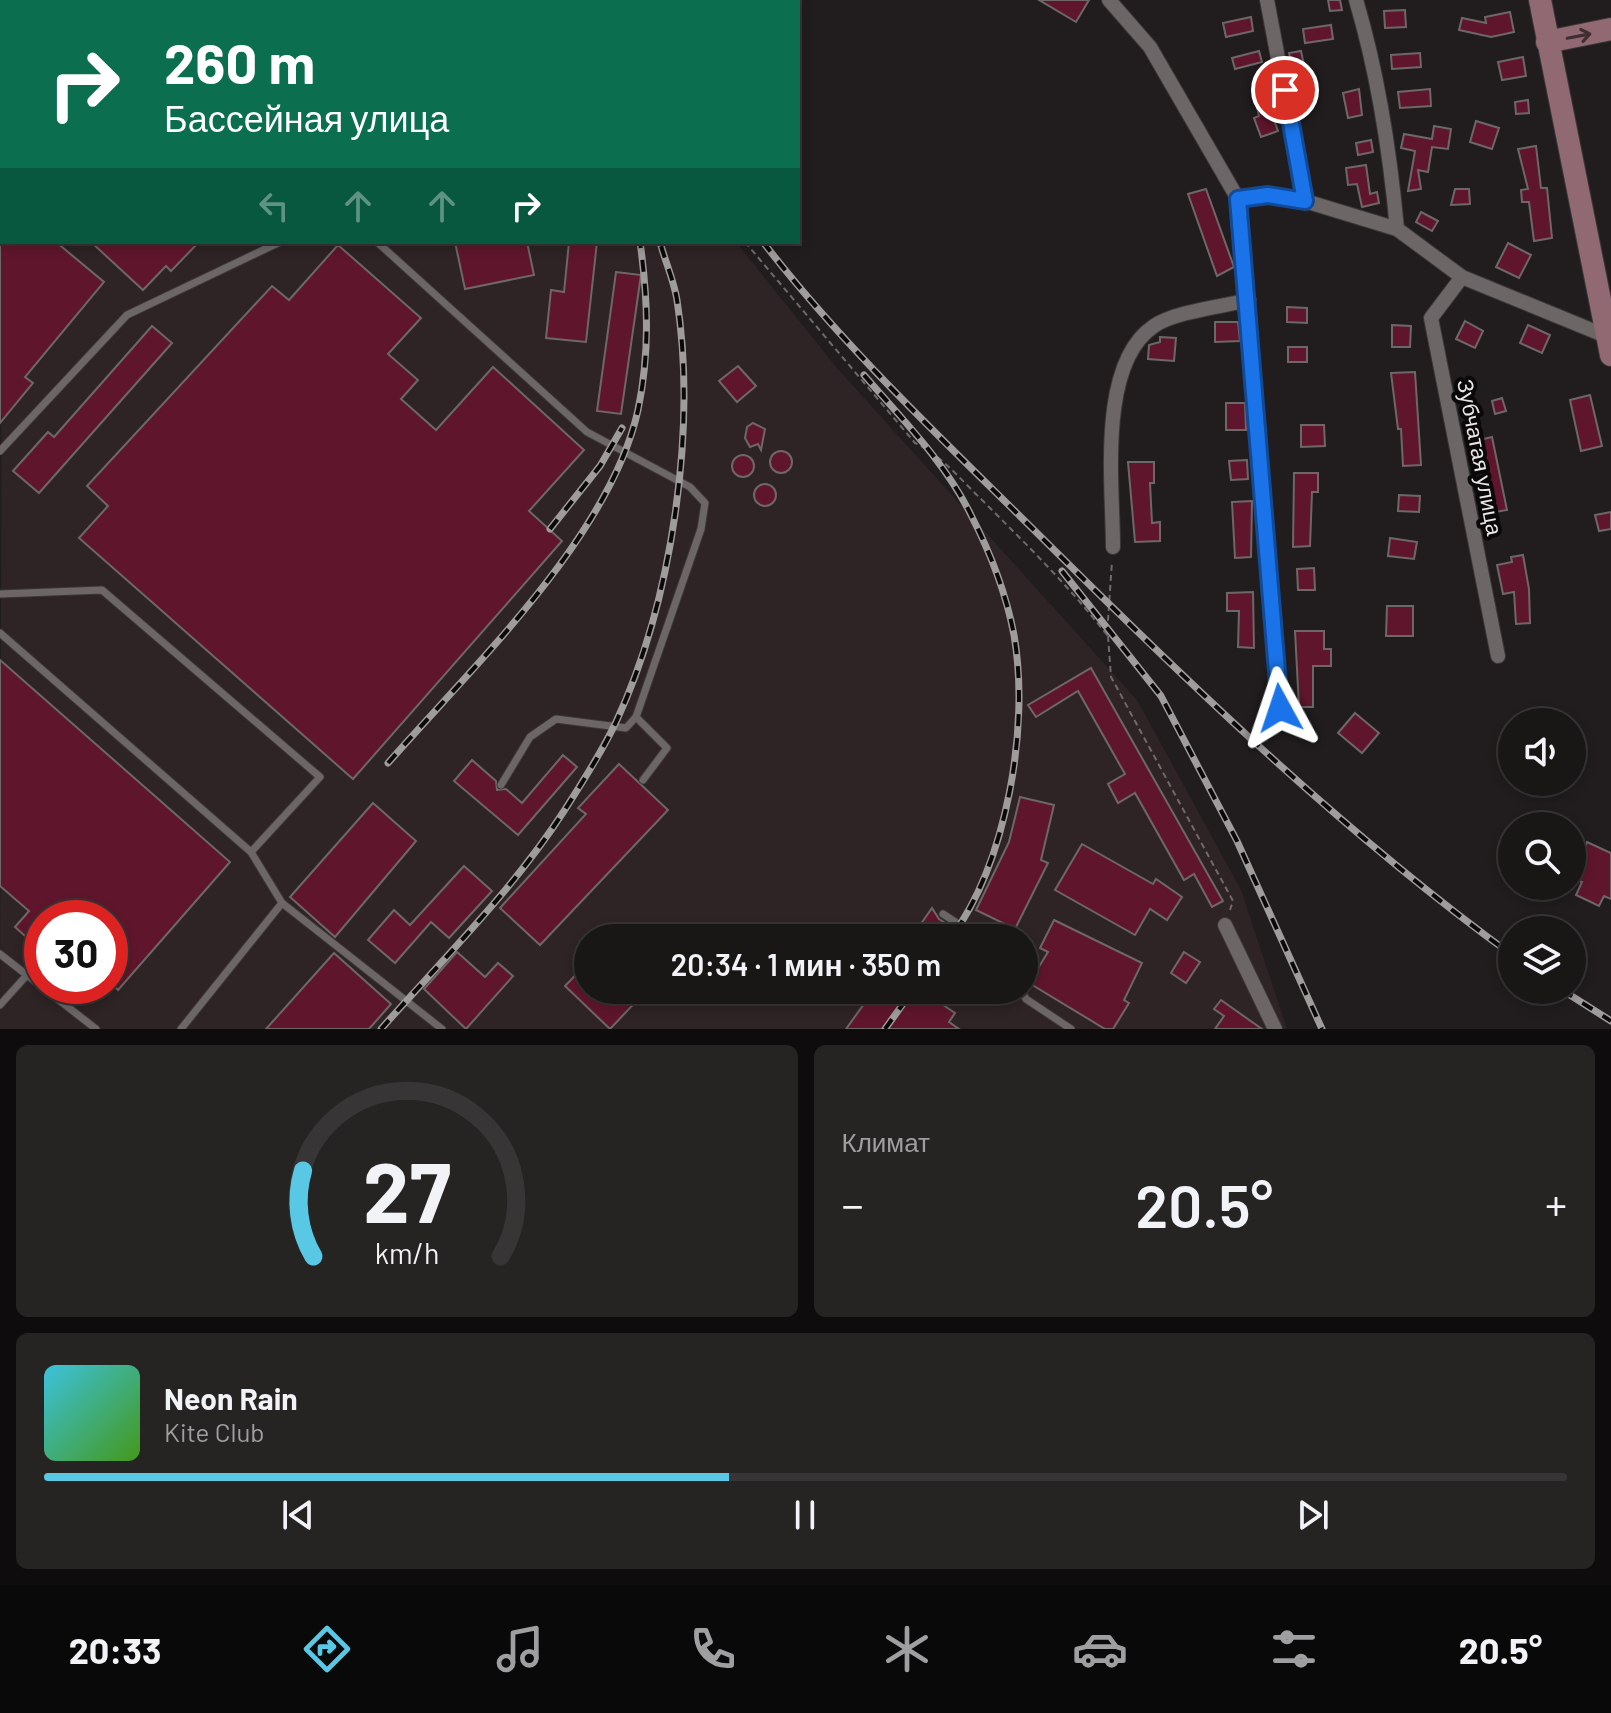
<!DOCTYPE html>
<html lang="ru">
<meta charset="utf-8">
<style>
:root{--surface:#191616;--page:#262323;--text:#f1f3f6;--muted:#9f9fa1;--line:#373535;--accent:#59c8e4}
body{margin:0;font-family:Barlow,sans-serif;background:var(--page);color:var(--text);height:100vh;display:flex;flex-direction:column;font-size:30px;white-space:nowrap}
*{box-sizing:border-box;margin:0}
p{font-size:26px;color:var(--muted)}
.icon{flex:none;width:44px;height:44px;fill:none;stroke:currentColor;stroke-width:2;stroke-linecap:round;stroke-linejoin:round}
.map{position:relative;height:1029px;overflow:hidden}
.sheet{display:flex;flex-direction:column;gap:16px;padding:16px;background:#0e0c0c;flex:1}
.sheet>*{flex:none}
.top-card{position:absolute;left:0px;top:0px;width:800px;height:244px;box-shadow:0 4px 12px #0003,0 0 0 2px var(--line);background:#0b6e4f;color:#fff;overflow:hidden}
.controls{position:absolute;left:1498px;top:708px;display:grid;gap:16px}
.controls a{display:grid;place-items:center;width:88px;height:88px;border-radius:50%;background:var(--surface);box-shadow:0 4px 12px #0003,0 0 0 2px var(--line);font-size:40px}
.speed{position:absolute;left:24px;top:900px;display:flex;gap:16px;font-size:40px;font-weight:700;text-align:center}
.speed>*{display:grid;place-content:center;width:104px;height:104px;border-radius:50%;background:var(--surface);box-shadow:0 4px 12px #0003,0 0 0 2px var(--line);line-height:1}
.speed .limit{border:12px solid #d22;background:#fff;color:#111}
.pin{position:absolute;display:grid;place-items:center;width:68px;height:68px;color:#fff;margin:-34px;border:4px solid #fff;border-radius:50%;box-shadow:0 2px 8px #0007}
.me{position:absolute;width:88px;margin:-44px;rotate:355deg;stroke-linejoin:round;filter:drop-shadow(0 0 6px #0008)}
.turn{display:flex;align-items:center;gap:28px;height:168px;padding:0 32px;font-size:36px}
.turn .icon{width:104px;height:104px;stroke-width:2.5}
.turn b{display:block;font-size:56px;line-height:68px}
.lanes{display:flex;align-items:center;height:76px;padding:0 32px;background:#0003;justify-content:center;gap:40px;direction:ltr}
.lanes .off{opacity:.35}
.big{font-size:60px;font-weight:600;line-height:1.1}
.sheet .tile{flex:1;display:flex;flex-direction:column;justify-content:center;gap:12px;min-width:0;padding:0 28px;border-radius:12px;background:var(--page)}
.sheet .dial{align-items:center;gap:0}
.dial svg{height:208px;overflow:visible;fill:none;stroke:var(--line);stroke-width:7;stroke-linecap:round;text-anchor:middle}
.dial text{fill:var(--text);stroke:none}
.song{display:flex;align-items:center;gap:24px}
.cover{width:96px;height:96px;border-radius:12px;background:linear-gradient(135deg,hsl(190 70% 55%),hsl(100 70% 35%))}
.played{height:8px;border-radius:4px;background:linear-gradient(90deg,var(--accent) 45%,var(--line) 45%)}
.keys{display:flex;justify-content:space-around;direction:ltr}
.heat{display:flex;justify-content:space-between;align-items:center;font-size:44px;direction:ltr}
.sheet .tiles{flex:1;display:grid;gap:16px;grid-template-columns:1fr 1fr}
.tile:last-child{grid-column:span 2}
.trip{position:absolute;left:574px;top:924px;width:464px;height:80px;border-radius:40px;background:var(--surface);box-shadow:0 4px 12px #0003,0 0 0 2px var(--line);font-weight:600;line-height:80px;text-align:center}
.dock{display:flex;height:128px;justify-content:space-around;align-items:center;background:#0a0909;color:var(--muted)}
.dock .icon{width:56px;height:56px}
.dock .on{color:var(--accent)}
.dock b{font-size:36px;color:var(--text)}
.map>svg:first-child{display:block}
.built{fill:#2e2325;fill-rule:evenodd}
.building{fill:#5f162c;stroke:#6d6768;stroke-width:2}
.lines{fill:none;stroke-linecap:round;stroke-linejoin:round}
.lane-casing{stroke:#3c3839;stroke-width:9}
.street-casing{stroke:#3c3839;stroke-width:16}
.secondary-casing{stroke:#3c3839;stroke-width:24}
.path{stroke:#6e6a6b;stroke-width:2;stroke-dasharray:6 4;stroke-linecap:butt}
.lane{stroke:#6c6667;stroke-width:7}
.street{stroke:#6c6667;stroke-width:14}
.secondary{stroke:#906972;stroke-width:22}
.rail-casing{stroke:#9f9c9c;stroke-width:7}
.rail{stroke:#0a0808;stroke-width:4;stroke-dasharray:12;stroke-linecap:butt}
.oneway{stroke:#402f32}
.route-casing{stroke:#114b97;stroke-width:20}
.route{stroke:#1a73e8;stroke-width:14}
.labels{text-anchor:middle;dominant-baseline:central;stroke-width:8;stroke-linejoin:round;paint-order:stroke}
.street-label{font-size:22px;fill:#ebe8e8;stroke:#0a0808}
</style>
<div class="map">
<svg width="1611" height="1029" viewBox="0 0 1611 1029">
<rect width="100%" height="100%" fill="#211d1e"/>
<g class="built">
<polygon points="141,0 573,0 574,2 140,2"/>
<path d="M 2,160 L 2,242 L 736,242 L 837,368 L 1137,700 L 1241,890 L 1287,1029 L 0,1029 ZM 42,918 L 110,918 L 110,986 L 42,986 ZM 588,938 L 1024,938 L 1024,990 L 588,990 Z"/>
</g>
<g class="building">
<polygon points="1039,0 1089,0 1076,22"/>
<polygon points="1328,0 1340,0 1342,10 1330,11"/>
<polygon points="1405,10 1406,27 1385,28 1384,11"/>
<polygon points="1510,12 1514,32 1491,37 1459,30 1462,18 1486,23 1485,17"/>
<polygon points="1251,17 1253,31 1226,37 1223,23"/>
<polygon points="1331,25 1333,39 1305,43 1303,29"/>
<polygon points="1259,51 1262,62 1235,69 1232,58"/>
<polygon points="1301,51 1305,70 1293,73 1289,53"/>
<polygon points="1420,53 1421,67 1392,69 1391,55"/>
<polygon points="1523,57 1526,76 1502,80 1498,62"/>
<polygon points="1270,86 1273,100 1267,101 1278,131 1261,137 1254,118 1259,116 1253,90"/>
<polygon points="1359,89 1362,115 1348,118 1343,93"/>
<polygon points="1430,89 1431,106 1400,108 1398,92"/>
<polygon points="1528,100 1529,113 1516,114 1515,102"/>
<polygon points="1476,121 1499,128 1492,149 1470,142"/>
<polygon points="1434,126 1451,129 1448,149 1432,147 1428,172 1418,170 1421,189 1408,191 1415,151 1401,148 1404,134 1432,139"/>
<polygon points="1371,140 1373,152 1358,155 1356,143"/>
<polygon points="1536,146 1541,188 1547,188 1552,238 1534,241 1529,202 1522,202 1521,190 1528,189 1518,149"/>
<polygon points="1366,165 1370,194 1377,192 1379,203 1362,207 1357,184 1348,185 1346,168"/>
<polygon points="1206,189 1234,267 1217,276 1188,194"/>
<polygon points="1455,189 1469,189 1470,204 1451,205"/>
<polygon points="1421,212 1438,221 1432,231 1416,222"/>
<polygon points="0,242 56,242 104,282 25,377 33,383 0,423"/>
<polygon points="91,242 199,242 171,271 166,266 143,290"/>
<polygon points="455,242 527,242 534,275 465,289"/>
<polygon points="569,242 597,242 586,342 546,338 551,290 564,292"/>
<polygon points="1508,243 1531,255 1519,278 1496,267"/>
<polygon points="338,245 421,318 388,354 418,380 401,399 436,430 493,367 584,450 529,511 562,541 353,779 79,538 108,506 87,486 272,286 289,300"/>
<polygon points="616,272 641,275 621,414 597,411"/>
<polygon points="1287,307 1307,308 1307,323 1287,322"/>
<polygon points="1465,321 1483,331 1475,348 1456,339"/>
<polygon points="1215,322 1238,322 1240,341 1215,342"/>
<polygon points="1392,325 1411,326 1410,347 1392,347"/>
<polygon points="1528,325 1550,335 1542,353 1520,343"/>
<polygon points="152,326 172,343 39,493 13,471 48,432 54,437"/>
<polygon points="1160,337 1176,338 1174,361 1148,359 1149,345 1160,342"/>
<rect x="1288" y="347" width="19" height="15"/>
<polygon points="738,366 756,386 737,402 719,381"/>
<polygon points="1415,372 1421,465 1403,466 1401,429 1398,429 1391,373"/>
<polygon points="1590,395 1602,446 1581,451 1570,400"/>
<polygon points="1502,398 1506,411 1495,414 1492,401"/>
<polygon points="1226,403 1245,403 1246,430 1226,430"/>
<polygon points="753,423 765,429 761,450 758,444 750,447 745,438 747,427"/>
<polygon points="1301,425 1324,425 1325,446 1301,447"/>
<polygon points="1492,437 1507,510 1489,513 1475,441"/>
<circle cx="781" cy="462" r="11"/>
<circle cx="743" cy="466" r="11"/>
<polygon points="1247,460 1248,479 1231,480 1229,461"/>
<polygon points="1128,462 1154,462 1154,483 1150,483 1152,523 1160,522 1160,541 1135,542"/>
<polygon points="1294,473 1318,473 1318,492 1312,492 1310,546 1293,547"/>
<circle cx="765" cy="495" r="11"/>
<polygon points="1399,495 1420,496 1419,512 1398,511"/>
<polygon points="1252,501 1251,557 1235,558 1232,502"/>
<polygon points="1611,512 1611,529 1599,531 1595,515"/>
<polygon points="1390,538 1417,542 1414,559 1388,556"/>
<polygon points="1523,555 1529,589 1530,623 1516,624 1514,592 1503,594 1497,565 1512,562 1511,557"/>
<polygon points="1314,568 1315,590 1298,590 1297,569"/>
<polygon points="1253,592 1254,648 1238,647 1239,611 1227,611 1227,593"/>
<polygon points="1387,606 1413,606 1413,636 1386,636"/>
<polygon points="1295,631 1324,631 1324,649 1331,649 1331,666 1313,666 1313,707 1299,707"/>
<polygon points="0,660 230,862 118,990 110,982 110,918 42,918 42,937 35,945 15,927 29,911 0,886"/>
<polygon points="1091,668 1223,901 1212,907 1194,874 1184,880 1135,793 1118,803 1108,784 1125,774 1078,691 1036,717 1028,705"/>
<polygon points="1355,713 1379,733 1362,753 1338,733"/>
<polygon points="563,755 577,767 518,835 454,781 472,760 496,781 497,790 506,789 522,803"/>
<polygon points="619,764 668,810 540,945 500,908 586,814 578,808"/>
<polygon points="1020,797 1054,805 1041,860 1048,863 1015,929 976,910 1009,842"/>
<polygon points="373,803 416,841 335,937 290,897"/>
<polygon points="1587,842 1611,853 1611,899 1604,896 1599,906 1576,895 1582,882 1572,878"/>
<polygon points="1082,844 1153,884 1156,879 1182,897 1167,920 1150,909 1135,935 1055,890"/>
<polygon points="464,866 492,891 449,938 431,922 395,963 368,940 394,910 410,925"/>
<polygon points="932,908 939,919 968,938 911,938"/>
<polygon points="1054,920 1142,963 1124,1000 1129,1003 1113,1029 1105,1029 1029,983 1048,952 1040,948"/>
<polygon points="457,952 485,977 498,963 513,976 466,1029 424,989"/>
<polygon points="1184,952 1200,962 1186,983 1171,973"/>
<polygon points="334,953 391,1004 369,1029 266,1029"/>
<polygon points="588,962 588,990 647,990 610,1029 565,986"/>
<polygon points="874,990 921,990 955,1013 949,1022 959,1029 846,1029"/>
<polygon points="1221,1000 1262,1029 1215,1029 1224,1016 1214,1009"/>
</g>
<g class="lines">
<g class="lane-casing">
<g id="lane">
<polyline points="379,2 379,0"/>
<polyline points="377,242 587,432 690,487 705,503 701,529 636,717 667,748 643,780"/>
<polyline points="0,451 127,315 280,242"/>
<polyline points="0,594 102,590 320,777 251,852"/>
<polyline points="0,633 251,852 282,903 442,1029"/>
<polyline points="501,785 530,737 556,719 626,728 636,717"/>
<polyline points="943,914 980,938"/>
<polyline points="0,954 96,1029"/>
<polyline points="1021,990 1026,999 1071,1029"/>
<polyline points="0,1005 27,975"/>
<polyline points="181,1029 282,903"/>
</g>
</g>
<g class="street-casing">
<g id="street">
<polyline points="1109,0 1150,47 1238,199 1280,708"/>
<polyline points="1267,0 1305,201"/>
<path d="M 1356,0 C 1378,74 1390,152 1397,229"/>
<polyline points="1238,199 1268,195 1305,201 1397,229 1462,277 1611,338"/>
<polyline points="1462,277 1431,318 1498,656"/>
<path d="M 1113,547 C 1113,486 1097,364 1154,326 C 1174,312 1224,306 1249,300"/>
<polyline points="1225,925 1275,1029"/>
</g>
</g>
<g class="secondary-casing">
<g id="secondary">
<polyline points="1540,0 1611,355"/>
<polyline points="1547,42 1611,29"/>
</g>
</g>
<g class="path">
<polyline points="578,0 580,2"/>
<path d="M 745,242 L 915,443 C 941,455 961,480 981,499 C 1025,543 1069,586 1107,635 L 1112,561"/>
<polyline points="1108,636 1111,677 1233,901 1230,910"/>
</g>
<use href="#lane" class="lane"/>
<use href="#street" class="street"/>
<use href="#secondary" class="secondary"/>
<g class="rail-casing">
<g id="rail">
<polyline points="512,0 512,2"/>
<polyline points="533,0 533,2"/>
<polyline points="585,0 586,2"/>
<path d="M 763,242 C 843,346 940,437 1033,529 C 1184,679 1339,829 1512,955"/>
<path d="M 864,375 C 901,418 946,463 971,515 C 990,552 1006,593 1014,635 C 1030,727 1007,861 951,938"/>
<polyline points="550,529 600,466 622,428"/>
<polyline points="1062,571 1161,696 1237,841 1322,1029"/>
<path d="M 388,763 C 472,667 610,537 638,410 C 650,353 648,299 640,242"/>
<polyline points="1562,990 1611,1021"/>
<path d="M 381,1029 C 443,959 513,890 564,811 C 582,783 602,752 616,722 C 672,602 697,430 677,300 C 674,281 665,261 660,242"/>
<polyline points="885,1029 913,990"/>
</g>
</g>
<use href="#rail" class="rail"/>
</g>
<defs><path id="oneway-shaft" d="M-6 0H5M1.5-3L5.5 0L1.5 3" fill="none" stroke-width="1.6" stroke-linecap="round" stroke-linejoin="round" transform="scale(2)"/></defs>
<use class="oneway" href="#oneway-shaft" transform="translate(1579 36) rotate(-11)"/>
<g class="lines">
<g class="route-casing">
<polyline id="route" points="1280,708 1238,199 1268,195 1305,201 1285,90"/>
</g>
<use href="#route" class="route"/>
</g>
<g class="labels">
<g class="street-label">
<text transform="translate(1481 457) rotate(79)">Зубчатая улица</text>
</g>
</g>
</svg>
<div class="controls">
<a><svg class="icon" aria-label="sound" viewBox="0 0 24 24"><path d="M4 9h4l5-4v14l-5-4H4zM17 9q2 3 0 6"/></svg></a>
<a><svg class="icon" aria-label="search" viewBox="0 0 24 24"><circle cx="10" cy="10" r="6"/><path d="M15 15l6 6"/></svg></a>
<a><svg class="icon" aria-label="layers" viewBox="0 0 24 24"><path d="M12 4l9 5-9 5-9-5zM3 14l9 5 9-5"/></svg></a>
</div>
<div class="speed"><div class="limit">30</div></div>
<div class="pin" style="left:1285px;top:90px;background:#d93025"><svg class="icon" aria-label="arrive" viewBox="0 0 24 24"><path d="M6 21V4h12l-3 4 3 4H6"/></svg></div>
<svg class="me" style="left:1280px;top:708px" viewBox="-20 -20 40 40"><path d="M0-17L14 15 0 8-14 15z" fill="#1a73e8" stroke="#fff" stroke-width="4"/></svg>
<div class="trip">20:34 · 1 мин · 350 m</div>
<div class="top-card">
<div class="turn"><svg class="icon" aria-label="right" viewBox="0 0 24 24"><path d="M7 20v-9h11M14 6l5 5-5 5"/></svg><div><b>260 m</b>Бассейная улица</div></div>
<div class="lanes"><svg class="icon off" aria-label="left" viewBox="0 0 24 24"><path d="M17 20v-9H6M10 6l-5 5 5 5"/></svg><svg class="icon off" aria-label="ahead" viewBox="0 0 24 24"><path d="M12 20V5M6 11l6-6 6 6"/></svg><svg class="icon off" aria-label="ahead" viewBox="0 0 24 24"><path d="M12 20V5M6 11l6-6 6 6"/></svg><svg class="icon" aria-label="right" viewBox="0 0 24 24"><path d="M7 20v-9h11M14 6l5 5-5 5"/></svg></div>
</div>
</div>
<section class="sheet">
<div class="tiles">
<div class="tile dial"><svg viewBox="0 0 100 80">
<path d="M14 69A42 42 0 1 1 86 69"/>
<path d="M14 69A42 42 0 0 1 10 36" stroke="#59c8e4"/>
<text x="50" y="56" font-size="32" font-weight="700">27</text>
<text x="50" y="72" font-size="11">km/h</text>
</svg></div>
<div class="tile"><p>Климат</p>
<div class="heat"><a>−</a><b class="big">20.5°</b><a>+</a></div>
</div>
<div class="tile">
<div class="song"><i class="cover"></i><div><b>Neon Rain</b><p>Kite Club</p></div></div>
<div class="played"></div>
<div class="keys"><svg class="icon" aria-label="previous" viewBox="0 0 24 24"><path d="M18 5L8 12l10 7zM5 5v14"/></svg><svg class="icon" aria-label="pause" viewBox="0 0 24 24"><path d="M8 5v14M16 5v14"/></svg><svg class="icon" aria-label="next" viewBox="0 0 24 24"><path d="M6 5l10 7-10 7zM19 5v14"/></svg></div>
</div>
</div>
</section>
<nav class="dock">
<b>20:33</b>
<svg class="icon on" aria-label="directions" viewBox="0 0 24 24"><path d="M12 3l9 9-9 9-9-9zM9 14v-3h6M13 9l2 2-2 2"/></svg>
<svg class="icon" aria-label="music" viewBox="0 0 24 24"><path d="M9 18V5l10-2v13"/><circle cx="6" cy="18" r="3"/><circle cx="16" cy="16" r="3"/></svg>
<svg class="icon" aria-label="phone" viewBox="0 0 24 24"><path d="M5 4h4l2 5-3 2q2 4 5 5l2-3 5 2v4C11 20 4 13 5 4z"/></svg>
<svg class="icon" aria-label="climate" viewBox="0 0 24 24"><path d="M12 3v18M4 7l16 10M4 17L20 7"/></svg>
<svg class="icon" aria-label="car" viewBox="0 0 24 24"><path d="M5 17H2v-5l4-1 3-4h7l3 4 3 1v5h-3M9 17h6M6 11h13"/><circle cx="7" cy="17" r="2"/><circle cx="17" cy="17" r="2"/></svg>
<svg class="icon" aria-label="filters" viewBox="0 0 24 24"><path d="M4 7h16M4 17h16"/><circle cx="9" cy="7" r="2"/><circle cx="15" cy="17" r="2"/></svg>
<b>20.5°</b>
</nav>
